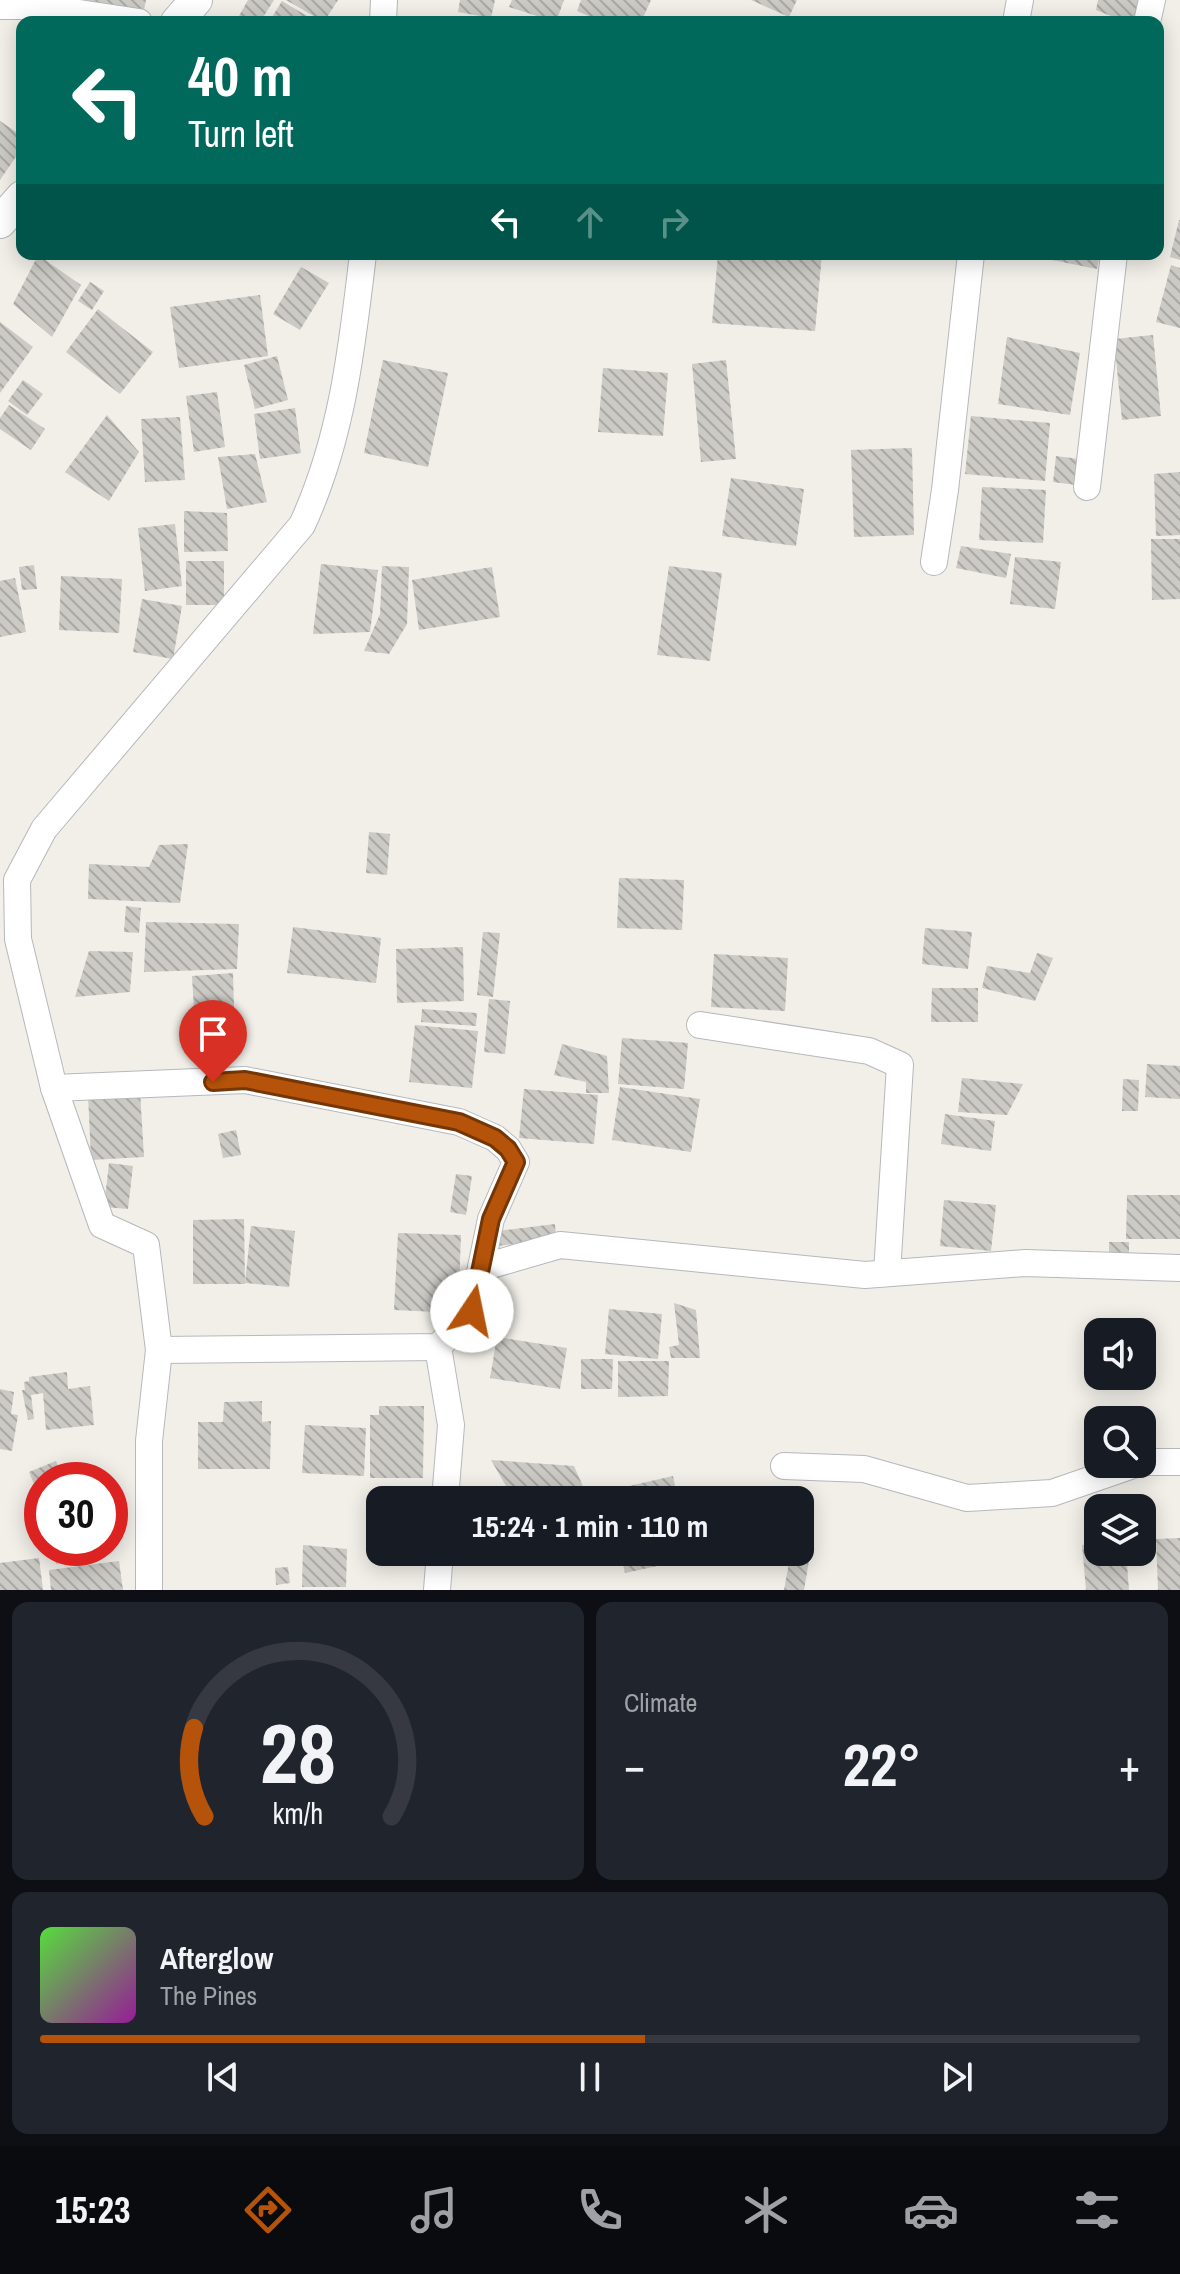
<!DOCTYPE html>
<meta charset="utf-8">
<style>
:root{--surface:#171b24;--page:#20242c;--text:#f1f3f6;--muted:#9ea1a6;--line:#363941;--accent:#b45309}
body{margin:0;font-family:"Archivo Narrow",sans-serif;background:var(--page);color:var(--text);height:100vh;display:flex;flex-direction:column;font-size:30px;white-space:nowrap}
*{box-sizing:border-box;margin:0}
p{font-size:26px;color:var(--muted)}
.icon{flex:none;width:44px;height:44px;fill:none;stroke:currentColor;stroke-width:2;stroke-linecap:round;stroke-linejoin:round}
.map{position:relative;height:1590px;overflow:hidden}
.drawer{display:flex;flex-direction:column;gap:12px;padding:12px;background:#0d0f14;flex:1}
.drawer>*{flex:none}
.hud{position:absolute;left:16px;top:16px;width:1148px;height:244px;border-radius:16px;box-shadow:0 4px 20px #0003;background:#00695c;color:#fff;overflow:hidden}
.fabs{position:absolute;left:1084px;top:1318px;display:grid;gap:16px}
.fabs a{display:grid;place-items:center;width:72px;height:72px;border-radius:16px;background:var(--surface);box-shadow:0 4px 20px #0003;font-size:40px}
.speed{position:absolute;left:24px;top:1462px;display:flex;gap:16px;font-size:40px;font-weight:700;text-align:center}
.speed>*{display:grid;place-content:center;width:104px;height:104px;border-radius:50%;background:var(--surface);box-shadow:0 4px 20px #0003;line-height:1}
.speed .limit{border:12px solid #d22;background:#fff;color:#111}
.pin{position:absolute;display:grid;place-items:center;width:68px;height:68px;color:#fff;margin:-82px -34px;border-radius:50% 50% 50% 0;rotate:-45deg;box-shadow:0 0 8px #0007}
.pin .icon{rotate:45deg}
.me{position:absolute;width:88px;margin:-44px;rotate:11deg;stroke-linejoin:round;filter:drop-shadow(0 0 6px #0008)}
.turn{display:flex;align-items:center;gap:28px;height:168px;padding:0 40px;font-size:36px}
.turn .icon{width:104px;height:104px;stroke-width:2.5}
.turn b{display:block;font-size:56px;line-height:68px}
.lanes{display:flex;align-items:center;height:76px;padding:0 40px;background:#0003;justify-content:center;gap:40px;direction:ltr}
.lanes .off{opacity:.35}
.big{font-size:60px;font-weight:700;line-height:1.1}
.drawer .tile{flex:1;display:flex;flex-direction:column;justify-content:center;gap:12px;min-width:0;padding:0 28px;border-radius:16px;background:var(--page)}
.drawer .dial{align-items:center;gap:0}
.dial svg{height:208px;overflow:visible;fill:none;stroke:var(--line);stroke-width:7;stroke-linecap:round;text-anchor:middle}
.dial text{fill:var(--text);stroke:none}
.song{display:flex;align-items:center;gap:24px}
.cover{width:96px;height:96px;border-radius:12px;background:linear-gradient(135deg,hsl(110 70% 55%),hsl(300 70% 35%))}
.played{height:8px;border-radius:4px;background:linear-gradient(90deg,var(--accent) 55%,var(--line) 55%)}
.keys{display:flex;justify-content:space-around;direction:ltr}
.heat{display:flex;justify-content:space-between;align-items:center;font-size:44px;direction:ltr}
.drawer .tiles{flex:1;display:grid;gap:12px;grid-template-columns:1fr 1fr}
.tile:last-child{grid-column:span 2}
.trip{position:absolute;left:366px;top:1486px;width:448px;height:80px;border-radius:16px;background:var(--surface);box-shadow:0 4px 20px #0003;font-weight:700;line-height:80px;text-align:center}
.menu{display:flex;height:128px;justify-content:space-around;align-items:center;background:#090b0e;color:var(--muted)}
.menu .icon{width:56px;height:56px}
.menu .on{color:var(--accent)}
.menu b{font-size:36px;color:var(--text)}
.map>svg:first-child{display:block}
.building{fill:url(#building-back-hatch)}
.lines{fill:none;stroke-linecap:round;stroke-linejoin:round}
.minor-casing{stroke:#b5b8bc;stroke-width:28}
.tertiary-casing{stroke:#b5b8bc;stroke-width:34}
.minor{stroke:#fff;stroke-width:26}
.tertiary{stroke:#fff;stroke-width:32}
.route-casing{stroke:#753606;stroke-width:20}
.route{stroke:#b45309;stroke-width:14}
</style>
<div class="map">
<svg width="1180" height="1590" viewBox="0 0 1180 1590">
<defs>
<pattern id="building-back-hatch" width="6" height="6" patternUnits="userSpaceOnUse" patternTransform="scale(2)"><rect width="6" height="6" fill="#cccac5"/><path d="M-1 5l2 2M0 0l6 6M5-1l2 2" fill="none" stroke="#a9a8a4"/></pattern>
</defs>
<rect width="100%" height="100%" fill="#f1efe8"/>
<g class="building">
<polygon points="86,0 146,0 143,15"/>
<polygon points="248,0 274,0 260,22 249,22 239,16"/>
<polygon points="286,0 338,0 324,22"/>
<polygon points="460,0 495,0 491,18 458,12"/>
<polygon points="512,0 564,0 556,22 509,7"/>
<polygon points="581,0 651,0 641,22 603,22 577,11"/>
<polygon points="751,0 797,0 789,17"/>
<polygon points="1098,0 1142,0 1136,22 1126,22 1096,10"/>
<polygon points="282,1 317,22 269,22"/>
<polygon points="0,121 22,136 22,148 0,180"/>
<polygon points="1179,220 1180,220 1180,260 1170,257"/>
<polygon points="718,254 822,254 815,331 712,323"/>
<polygon points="1022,254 1100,254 1097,269"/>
<polygon points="38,255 81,285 52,337 13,304"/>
<polygon points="1171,265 1180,268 1180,328 1156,322"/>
<polygon points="301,267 329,283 300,330 273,314"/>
<polygon points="90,282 104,291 92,310 78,301"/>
<polygon points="260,295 268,356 179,368 170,307"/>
<polygon points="98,309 153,352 120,394 66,352"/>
<polygon points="0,322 33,347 0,393"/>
<polygon points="1153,335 1161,416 1122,420 1114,339"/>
<polygon points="1007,337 1080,353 1070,415 998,404"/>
<polygon points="277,356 288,400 255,409 244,365"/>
<polygon points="383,360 448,373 428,467 364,453"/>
<polygon points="726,360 736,459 701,462 692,364"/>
<polygon points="603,368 668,373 663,436 598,432"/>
<polygon points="23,380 43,394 27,415 8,401"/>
<polygon points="217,392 225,447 194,452 186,396"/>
<polygon points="9,405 45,429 31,450 0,429 0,418"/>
<polygon points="295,408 301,453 260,459 254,414"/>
<polygon points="107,415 139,452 109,501 65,472"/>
<polygon points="971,416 1050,423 1045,481 965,474"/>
<polygon points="180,417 185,480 145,482 141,419"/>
<polygon points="912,448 914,535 854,537 851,450"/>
<polygon points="255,454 267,502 227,509 218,457"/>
<polygon points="1056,456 1079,459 1076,485 1053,482"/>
<polygon points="1180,472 1180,535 1156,536 1154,474"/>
<polygon points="731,478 804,489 796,546 722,536"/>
<polygon points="982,487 1046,490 1043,543 979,540"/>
<polygon points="184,511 227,513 228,551 184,552"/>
<polygon points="175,524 182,586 145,591 138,528"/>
<polygon points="1151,539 1180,539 1180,599 1152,600"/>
<polygon points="961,546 1011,554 1006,578 956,568"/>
<polygon points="1015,557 1061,562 1055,609 1010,604"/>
<rect x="186" y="561" width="38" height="44"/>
<polygon points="321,564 378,570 370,632 313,634"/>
<polygon points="34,565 37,589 22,590 19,567"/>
<polygon points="382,566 409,567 407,624 389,654 364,651 380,614"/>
<polygon points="669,566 722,573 710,661 657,655"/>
<polygon points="492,567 500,617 419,630 412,580"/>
<polygon points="61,576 122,579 119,633 59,630"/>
<polygon points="15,578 26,632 0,637 0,581"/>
<polygon points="142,599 182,606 173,659 133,652"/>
<polygon points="369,832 390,834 387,875 366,873"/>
<polygon points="188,844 180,903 88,899 89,864 149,867 159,845"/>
<polygon points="619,878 684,880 682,930 617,928"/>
<polygon points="126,906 141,908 139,933 124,932"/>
<polygon points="146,922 239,924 237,969 144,972"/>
<polygon points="293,927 381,938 376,983 287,973"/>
<polygon points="925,928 972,932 968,969 922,964"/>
<polygon points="483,932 500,933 493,997 477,995"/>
<polygon points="463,947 464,1001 397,1003 396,949"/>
<polygon points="89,951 133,952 130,992 75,997"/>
<polygon points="1037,953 1053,958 1035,1001 982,988 987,966 1030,973"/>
<polygon points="714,954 788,958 785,1011 711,1007"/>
<polygon points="233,973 234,1007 194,1009 192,976"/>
<polygon points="932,988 978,988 978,1022 931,1022"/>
<polygon points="489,999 510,1001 505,1054 484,1052"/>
<polygon points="422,1009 477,1013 476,1026 421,1022"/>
<polygon points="415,1025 478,1031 472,1088 409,1082"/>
<polygon points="227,1033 228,1060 211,1069 211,1034"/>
<polygon points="622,1038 688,1043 684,1089 618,1084"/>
<polygon points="562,1044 607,1056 609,1093 586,1093 586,1082 554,1075"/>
<polygon points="1147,1064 1180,1066 1180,1099 1145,1097"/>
<polygon points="962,1078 1023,1084 1007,1115 958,1112"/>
<polygon points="1123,1079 1139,1080 1138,1111 1122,1111"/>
<polygon points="620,1087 700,1099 691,1152 612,1140"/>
<polygon points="524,1089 598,1095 594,1144 519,1138"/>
<polygon points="140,1091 144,1157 91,1160 88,1094"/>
<polygon points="945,1114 995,1121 991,1151 941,1144"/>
<polygon points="236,1130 241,1155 223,1158 218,1134"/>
<polygon points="109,1163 133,1166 128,1209 104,1207"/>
<polygon points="456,1174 472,1176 466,1215 450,1212"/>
<polygon points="1127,1195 1180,1195 1180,1239 1126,1239"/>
<polygon points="944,1200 996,1205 991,1251 940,1246"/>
<polygon points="244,1219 245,1284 193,1284 193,1220"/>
<polygon points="555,1224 556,1239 498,1246 497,1231"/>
<polygon points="251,1226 295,1231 289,1287 245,1283"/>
<polygon points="398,1233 461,1235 458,1313 394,1310"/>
<rect x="1109" y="1242" width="20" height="20"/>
<polygon points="674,1303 696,1310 700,1358 671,1358 669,1347 679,1345"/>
<polygon points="609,1309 662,1314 658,1359 605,1354"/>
<polygon points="497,1337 567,1348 560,1389 490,1378"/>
<polygon points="581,1359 613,1359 612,1389 581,1389"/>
<polygon points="618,1361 669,1361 668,1396 618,1397"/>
<polygon points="67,1372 68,1389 90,1386 94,1425 46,1430 43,1393 31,1395 34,1419 28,1420 22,1390 25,1390 24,1382 29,1381 29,1377"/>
<polygon points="0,1389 14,1392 11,1414 18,1415 12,1451 0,1449"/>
<polygon points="262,1401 262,1422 271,1421 270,1469 198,1469 198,1422 223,1422 224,1402"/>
<polygon points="379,1406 424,1406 423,1478 370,1478 370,1415 379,1415"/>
<polygon points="305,1425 366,1428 364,1476 302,1473"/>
<polygon points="491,1460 574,1466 585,1491 506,1486"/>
<polygon points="56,1461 63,1480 42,1480 42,1492 38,1494 29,1472"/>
<polygon points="673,1476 678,1500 609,1500 607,1491"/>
<polygon points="1180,1538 1180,1590 1158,1590 1156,1539"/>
<polygon points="800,1541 812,1543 804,1590 784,1590 791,1552 800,1552"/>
<polygon points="1098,1543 1098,1552 1126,1552 1129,1590 1086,1590 1082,1545"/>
<polygon points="303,1545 347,1549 346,1587 302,1587"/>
<polygon points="53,1548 89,1548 91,1559 56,1564"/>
<polygon points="620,1552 689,1552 690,1559 625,1573"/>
<polygon points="39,1558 43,1590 0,1590 0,1563"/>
<polygon points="119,1561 123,1590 51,1590 49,1570"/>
<polygon points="288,1567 290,1583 276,1585 275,1568"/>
</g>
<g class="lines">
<g class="minor-casing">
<g id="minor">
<polyline points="0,6 32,6 139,22"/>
<polyline points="383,22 384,0"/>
<polyline points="1016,22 1020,0"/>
<polyline points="1147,22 1152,0"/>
<polyline points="1087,487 1114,254"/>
<polyline points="934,562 945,490 971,254"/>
<polyline points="700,1025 869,1051 900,1065 887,1273"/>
<polyline points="54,1088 245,1080 459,1122 495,1138 508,1149 516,1162 491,1219 472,1311 438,1347 159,1350"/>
<polyline points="481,1268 560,1245 865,1275 1025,1263 1180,1268"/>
<polyline points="438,1347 451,1425 445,1500"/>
<polyline points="1142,1462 1180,1462"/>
<polyline points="784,1466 864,1469 967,1498 1052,1493 1136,1464"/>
<path d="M 149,1590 L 149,1441 L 159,1350 L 146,1245 L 102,1225 L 54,1088 L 18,939 L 17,880 L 44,829 L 302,525 C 342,439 352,348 363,254"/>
<polyline points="437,1590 440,1552"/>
</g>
</g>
<g class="tertiary-casing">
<g id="tertiary">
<polyline points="177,22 196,0"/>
<polyline points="0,222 22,197"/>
</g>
</g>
<use href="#minor" class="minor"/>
<use href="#tertiary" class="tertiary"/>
</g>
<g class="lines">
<g class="route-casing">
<polyline id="route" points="213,1082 245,1080 459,1122 495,1138 508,1149 516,1162 491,1219 472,1311"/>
</g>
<use href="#route" class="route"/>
</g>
</svg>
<div class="fabs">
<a><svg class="icon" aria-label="sound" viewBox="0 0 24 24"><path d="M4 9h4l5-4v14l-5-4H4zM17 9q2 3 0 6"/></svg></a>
<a><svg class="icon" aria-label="search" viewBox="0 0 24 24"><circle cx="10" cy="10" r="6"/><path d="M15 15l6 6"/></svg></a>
<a><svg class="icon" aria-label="layers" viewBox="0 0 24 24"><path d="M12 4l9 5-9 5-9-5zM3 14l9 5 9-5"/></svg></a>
</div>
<div class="speed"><div class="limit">30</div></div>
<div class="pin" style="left:213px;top:1082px;background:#d93025"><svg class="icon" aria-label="arrive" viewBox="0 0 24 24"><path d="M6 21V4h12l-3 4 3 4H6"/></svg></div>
<svg class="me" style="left:472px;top:1311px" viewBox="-20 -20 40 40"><circle r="19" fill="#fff"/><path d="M0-13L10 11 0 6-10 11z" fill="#b45309"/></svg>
<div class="trip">15:24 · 1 min · 110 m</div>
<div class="hud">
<div class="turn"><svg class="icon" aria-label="left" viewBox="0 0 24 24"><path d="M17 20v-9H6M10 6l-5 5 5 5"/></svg><div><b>40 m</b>Turn left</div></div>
<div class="lanes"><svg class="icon" aria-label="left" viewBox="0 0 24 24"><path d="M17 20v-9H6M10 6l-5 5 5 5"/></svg><svg class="icon off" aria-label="ahead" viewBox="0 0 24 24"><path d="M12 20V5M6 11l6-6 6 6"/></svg><svg class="icon off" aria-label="right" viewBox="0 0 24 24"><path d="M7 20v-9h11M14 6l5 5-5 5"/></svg></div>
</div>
</div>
<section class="drawer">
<div class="tiles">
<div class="tile dial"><svg viewBox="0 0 100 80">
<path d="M14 69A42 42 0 1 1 86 69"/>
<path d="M14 69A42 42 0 0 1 10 35" stroke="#b45309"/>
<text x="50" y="56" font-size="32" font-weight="700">28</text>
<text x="50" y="72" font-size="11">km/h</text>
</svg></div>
<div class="tile"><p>Climate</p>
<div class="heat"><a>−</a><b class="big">22°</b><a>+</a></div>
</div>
<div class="tile">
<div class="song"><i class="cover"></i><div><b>Afterglow</b><p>The Pines</p></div></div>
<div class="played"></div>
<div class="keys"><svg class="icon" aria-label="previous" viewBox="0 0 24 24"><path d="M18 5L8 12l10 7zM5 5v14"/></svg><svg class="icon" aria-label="pause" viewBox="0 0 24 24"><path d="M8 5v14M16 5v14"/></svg><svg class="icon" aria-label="next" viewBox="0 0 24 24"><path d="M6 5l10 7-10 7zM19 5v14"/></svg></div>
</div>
</div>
</section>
<nav class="menu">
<b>15:23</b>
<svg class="icon on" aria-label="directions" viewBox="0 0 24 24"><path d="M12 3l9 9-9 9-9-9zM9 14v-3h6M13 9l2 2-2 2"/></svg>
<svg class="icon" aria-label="music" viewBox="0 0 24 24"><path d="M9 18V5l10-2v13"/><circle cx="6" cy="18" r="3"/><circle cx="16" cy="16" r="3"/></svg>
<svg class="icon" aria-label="phone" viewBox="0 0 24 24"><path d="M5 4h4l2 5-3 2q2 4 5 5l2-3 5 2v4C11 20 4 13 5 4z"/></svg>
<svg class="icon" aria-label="climate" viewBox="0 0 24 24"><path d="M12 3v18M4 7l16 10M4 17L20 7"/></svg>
<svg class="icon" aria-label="car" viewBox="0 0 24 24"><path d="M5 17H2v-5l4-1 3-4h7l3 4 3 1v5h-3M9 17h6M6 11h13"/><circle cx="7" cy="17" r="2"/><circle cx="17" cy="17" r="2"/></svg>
<svg class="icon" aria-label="filters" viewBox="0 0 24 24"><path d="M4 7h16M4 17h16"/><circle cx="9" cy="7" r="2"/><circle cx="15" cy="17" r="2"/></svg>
</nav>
